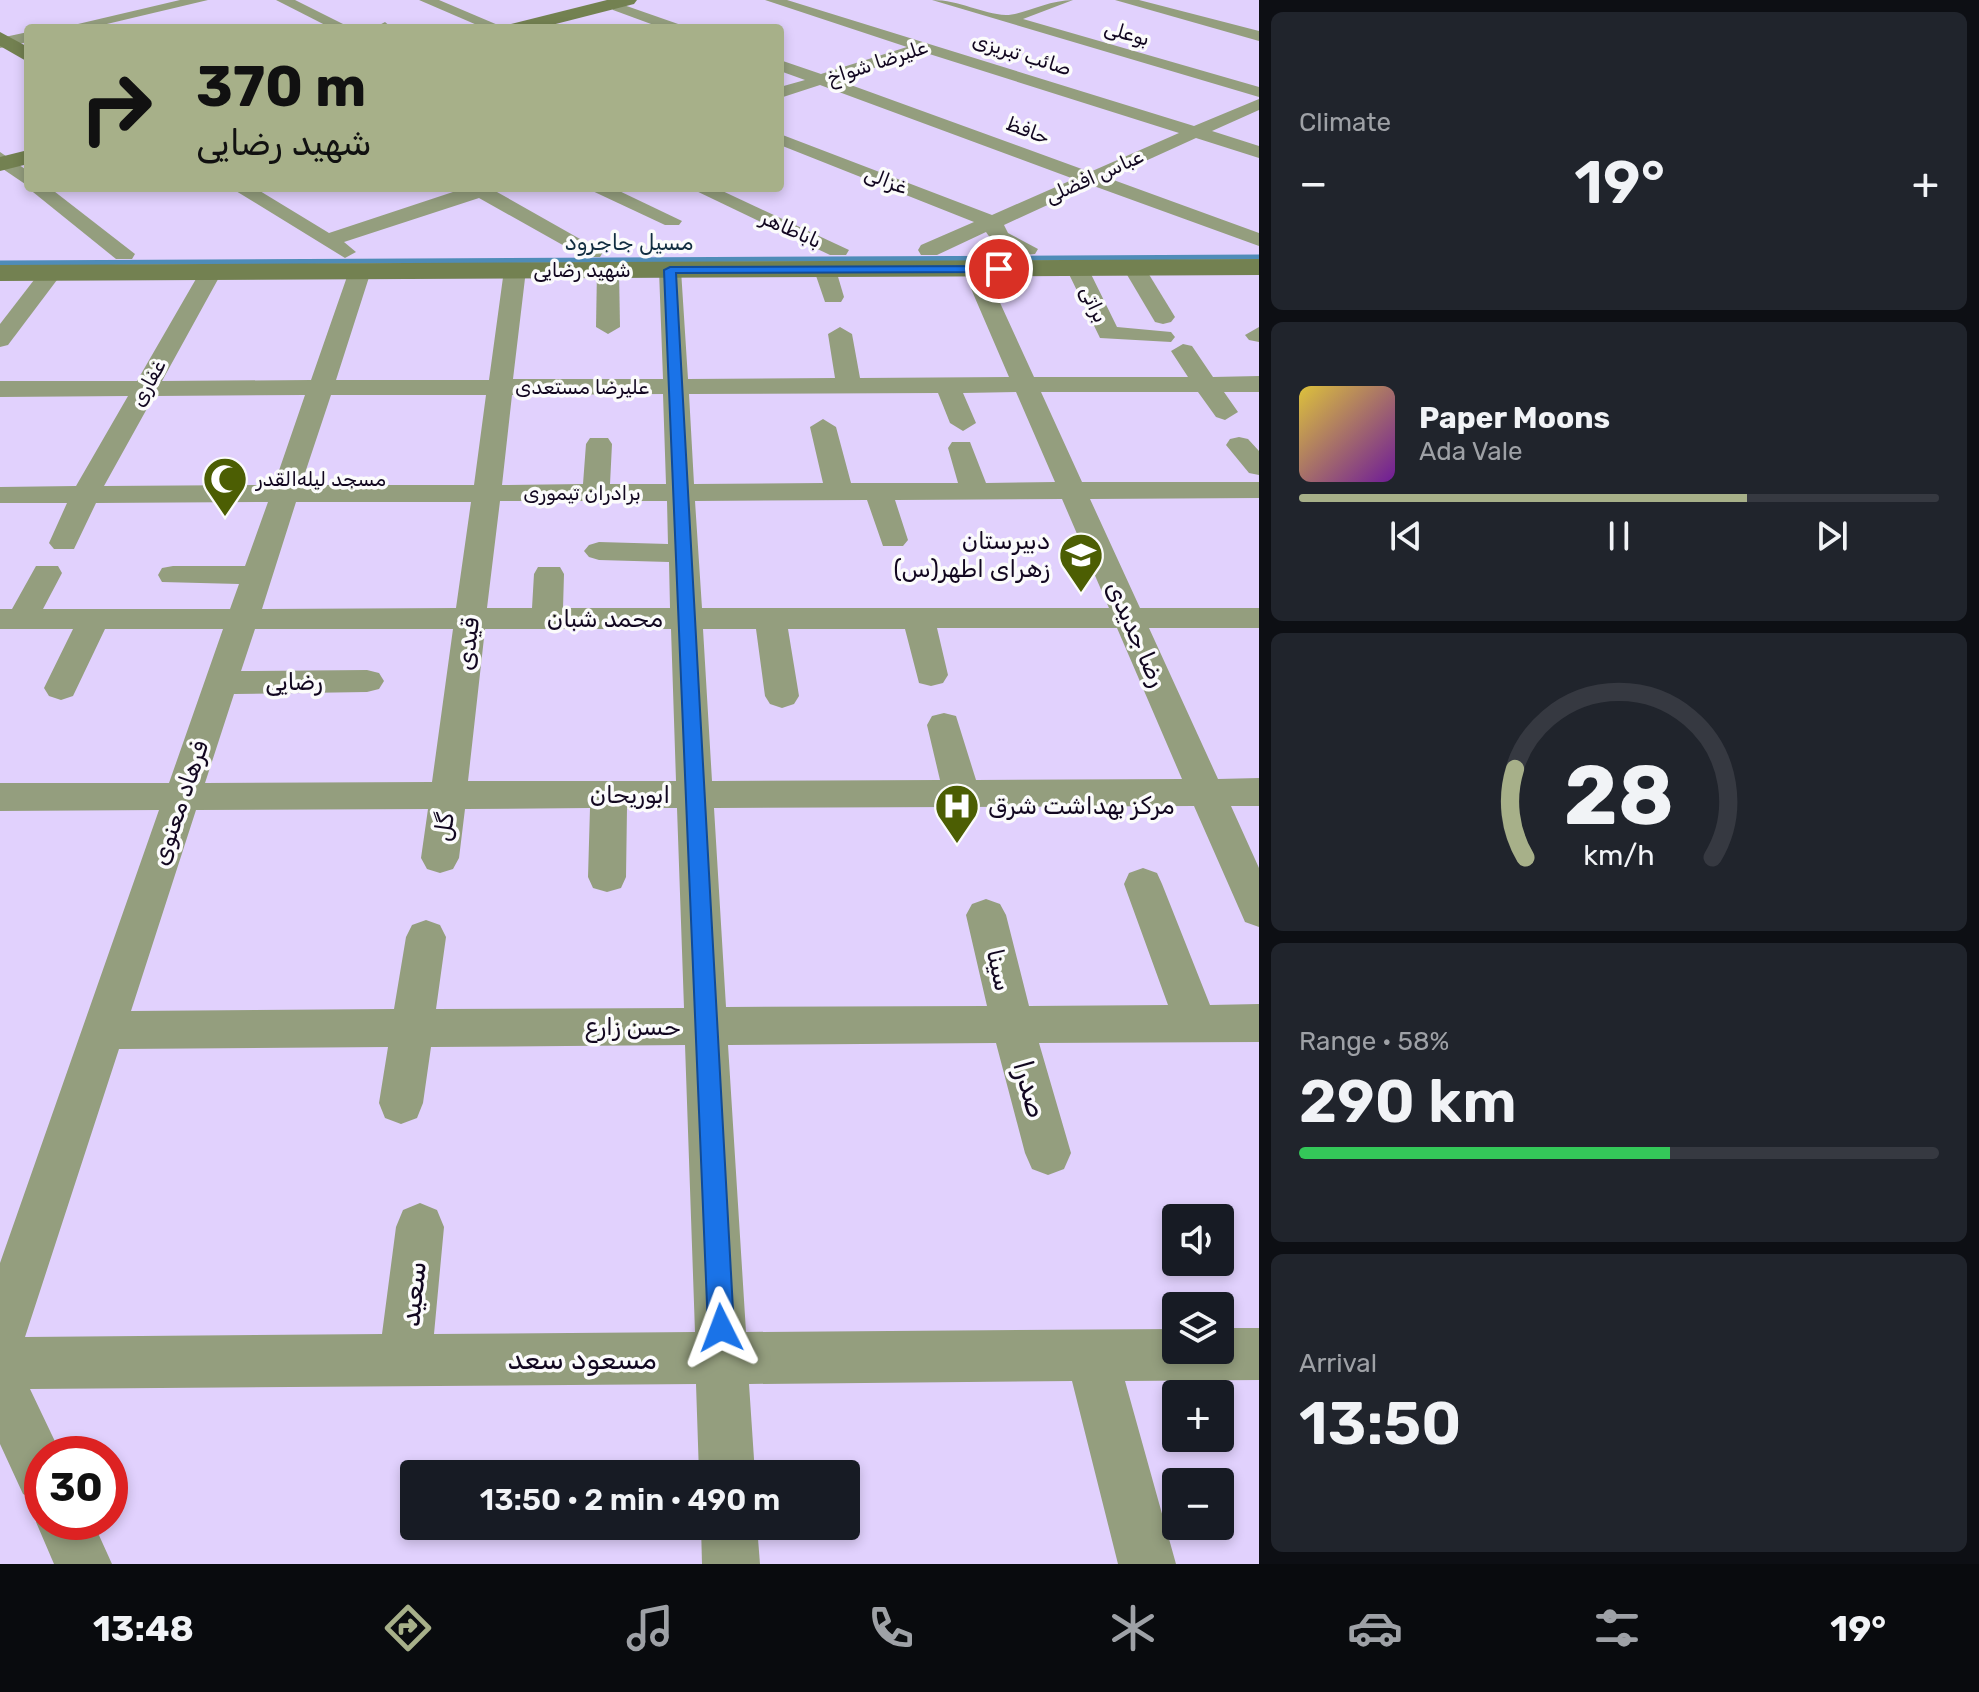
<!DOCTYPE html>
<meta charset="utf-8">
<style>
:root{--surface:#171b24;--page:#20242c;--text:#f1f3f6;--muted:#9ea1a6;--line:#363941;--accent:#a7b089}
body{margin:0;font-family:Rubik,Cairo,sans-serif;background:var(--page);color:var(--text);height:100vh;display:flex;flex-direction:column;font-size:30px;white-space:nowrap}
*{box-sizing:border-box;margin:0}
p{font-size:26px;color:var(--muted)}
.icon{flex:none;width:44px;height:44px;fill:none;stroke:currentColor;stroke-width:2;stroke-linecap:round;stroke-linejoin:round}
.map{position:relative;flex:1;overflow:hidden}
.drawer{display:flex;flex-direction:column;gap:12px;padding:12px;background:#0d0f14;width:720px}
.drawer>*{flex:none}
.guide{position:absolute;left:24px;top:24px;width:760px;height:168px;border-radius:8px;box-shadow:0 4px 12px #0003;background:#a7b089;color:#111;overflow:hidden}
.fabs{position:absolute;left:1162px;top:1204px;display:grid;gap:16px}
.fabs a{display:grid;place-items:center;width:72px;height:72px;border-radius:8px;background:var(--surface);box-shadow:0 4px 12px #0003;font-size:40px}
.speed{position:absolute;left:24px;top:1436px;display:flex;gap:16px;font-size:40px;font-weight:700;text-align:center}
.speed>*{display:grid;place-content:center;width:104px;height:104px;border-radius:50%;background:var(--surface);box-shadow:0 4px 12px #0003;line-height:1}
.speed .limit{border:12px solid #d22;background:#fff;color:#111}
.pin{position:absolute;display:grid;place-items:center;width:68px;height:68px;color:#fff;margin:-34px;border:4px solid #fff;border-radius:50%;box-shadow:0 2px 8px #0007}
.me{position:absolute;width:88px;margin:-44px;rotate:357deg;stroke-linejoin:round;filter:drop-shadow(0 0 6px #0008)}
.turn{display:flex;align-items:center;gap:28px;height:168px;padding:0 40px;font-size:36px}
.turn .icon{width:104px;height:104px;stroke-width:2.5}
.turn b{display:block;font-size:56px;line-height:68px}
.big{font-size:60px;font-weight:600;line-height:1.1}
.drawer .tile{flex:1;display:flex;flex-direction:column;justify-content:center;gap:12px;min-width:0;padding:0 28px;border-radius:12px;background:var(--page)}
.drawer .dial{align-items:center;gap:0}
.dial svg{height:208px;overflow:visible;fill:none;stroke:var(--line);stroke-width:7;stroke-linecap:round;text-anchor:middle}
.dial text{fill:var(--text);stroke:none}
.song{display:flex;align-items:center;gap:24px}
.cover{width:96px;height:96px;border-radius:12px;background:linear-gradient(135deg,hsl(50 70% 55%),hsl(280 70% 35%))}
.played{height:8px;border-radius:4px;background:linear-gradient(90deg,var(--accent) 70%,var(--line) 70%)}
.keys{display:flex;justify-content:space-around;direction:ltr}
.heat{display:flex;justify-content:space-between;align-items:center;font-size:44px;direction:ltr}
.charge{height:12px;border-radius:6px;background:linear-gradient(90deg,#34c759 58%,var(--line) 0)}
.trip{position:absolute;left:400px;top:1460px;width:460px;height:80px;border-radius:8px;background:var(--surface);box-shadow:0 4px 12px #0003;font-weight:600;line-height:80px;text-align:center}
.tabs{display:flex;height:128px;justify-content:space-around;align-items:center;background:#090b0e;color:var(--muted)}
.tabs .icon{width:56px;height:56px}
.tabs .selected{color:var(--accent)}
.tabs b{font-size:36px;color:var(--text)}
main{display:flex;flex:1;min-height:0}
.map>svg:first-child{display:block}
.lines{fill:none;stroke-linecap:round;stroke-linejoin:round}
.stream{stroke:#4f8cb8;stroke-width:5}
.street{fill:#949e7e;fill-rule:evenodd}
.secondary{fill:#738151;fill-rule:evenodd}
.route{fill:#1a73e8;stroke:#114b97;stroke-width:2}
.labels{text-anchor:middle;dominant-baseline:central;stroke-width:7;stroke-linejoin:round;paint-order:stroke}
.far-street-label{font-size:20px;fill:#120720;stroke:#fbfbfb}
.far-poi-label{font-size:20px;fill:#120720;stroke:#fbfbfb;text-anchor:start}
.far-water-label{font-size:22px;font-style:italic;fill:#112d40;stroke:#fbfbfb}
.poi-label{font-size:24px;fill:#120720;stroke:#fbfbfb;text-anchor:end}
.street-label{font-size:24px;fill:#120720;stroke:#fbfbfb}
.near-street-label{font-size:28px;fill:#120720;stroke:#fbfbfb}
</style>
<main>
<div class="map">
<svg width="1259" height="1564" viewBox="0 0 1259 1564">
<rect width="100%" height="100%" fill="#e1d1fd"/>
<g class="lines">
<polyline class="stream" points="0,263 1259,257"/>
<g class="street">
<polygon points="180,0 208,0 90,28 61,28"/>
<polygon points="276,0 295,0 351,28 331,28"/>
<polygon points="419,0 439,0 505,28 484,28"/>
<path d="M 765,0 L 787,0 L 1194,126 L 1259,99 L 1259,110 L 1212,131 L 1259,146 L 1259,158 L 1196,138 L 1108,178 L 1259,233 L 1259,246 L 1091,185 L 1004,225 L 1008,233 L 1038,249 L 1035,254 C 1019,257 994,246 986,232 L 937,255 L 921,255 L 918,250 L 921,245 L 974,222 L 780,145 L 780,134 L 992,215 L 1074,179 L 820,85 L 780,98 L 780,87 L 805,80 L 780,71 L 780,60 L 821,74 L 907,47 ZM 923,52 L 1179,133 L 1090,172 L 837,80 Z"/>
<path d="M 932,0 C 960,0 982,14 1006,15 C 1023,15 1048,0 1073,0 L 1023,19 L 1259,87 L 1259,97 Z"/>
<polygon points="1115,0 1139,0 1259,31 1259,41"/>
<polygon points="618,3 681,25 684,28 662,28 613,10 611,7"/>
<polygon points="385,22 392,28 374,28"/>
<polygon points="28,32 28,42 0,48 0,38"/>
<polygon points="0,152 28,171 28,186 0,167"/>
<polygon points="28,188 50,188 135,254 132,259 116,259"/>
<polygon points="231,188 255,188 329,233 465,188 500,188 497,192 603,252 600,257 584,257 479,198 344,242 356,252 345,258"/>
<polygon points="586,188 613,188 682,221 679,225 665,225"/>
<polygon points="690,188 716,188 849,250 846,255 830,255"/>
<polygon points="1077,261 1088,268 1117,327 1171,332 1175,337 1171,342 1100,338 1066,268"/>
<polygon points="1134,261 1142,263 1175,317 1171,322 1163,324 1155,322 1123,268"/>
<path d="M 515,263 L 526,270 L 513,379 L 663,379 L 659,270 L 670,263 L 681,270 L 688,379 L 835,378 L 828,334 L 840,327 L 852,334 L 860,378 L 1009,377 L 963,270 L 974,263 L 985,270 L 1034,377 L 1188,377 L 1171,351 L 1183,344 L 1192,346 L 1213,377 L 1259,376 L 1259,392 L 1224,392 L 1238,412 L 1225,420 L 1216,417 L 1198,392 L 1041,392 L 1082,482 L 1259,482 L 1259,498 L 1090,499 L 1140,608 L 1259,608 L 1259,628 L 1149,628 L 1218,779 L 1259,778 L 1259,806 L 1231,806 L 1259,868 L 1259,927 L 1245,922 L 1194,806 L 714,808 L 726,1007 L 987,1006 L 966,915 L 972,904 L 986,899 L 1000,904 L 1006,915 L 1029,1006 L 1168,1005 L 1124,884 L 1129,873 L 1143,868 L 1157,873 L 1162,884 L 1210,1005 L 1259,1004 L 1259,1042 L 1039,1043 L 1071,1153 L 1064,1169 L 1048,1175 L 1032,1169 L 1025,1153 L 996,1043 L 728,1045 L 746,1332 L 1176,1329 L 1176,1350 L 1220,1350 L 1220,1328 L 1259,1328 L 1259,1380 L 1125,1381 L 1176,1564 L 1118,1564 L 1072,1381 L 749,1384 L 755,1474 L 699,1474 L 696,1384 L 30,1389 L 61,1454 L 42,1454 L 42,1503 L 23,1494 L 0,1444 L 0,1263 L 159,810 L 0,811 L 0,783 L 169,783 L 223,629 L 105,629 L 73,696 L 61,700 L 49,696 L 44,688 L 73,629 L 0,629 L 0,609 L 12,609 L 36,566 L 58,566 L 62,573 L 43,609 L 230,609 L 239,584 L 162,582 L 158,575 L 162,568 L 173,566 L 245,566 L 268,502 L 96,503 L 74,549 L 54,549 L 49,543 L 67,503 L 0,503 L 0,487 L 76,486 L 128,396 L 0,397 L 0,381 L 137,381 L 200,272 L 211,265 L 222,272 L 162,381 L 311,380 L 349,271 L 360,264 L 371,271 L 336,380 L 489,380 L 504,270 ZM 1016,392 L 1055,482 L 986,483 L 970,442 L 952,442 L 948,448 L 958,483 L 851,483 L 836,427 L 823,419 L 810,427 L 823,483 L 694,484 L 689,394 L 938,393 L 950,423 L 963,431 L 976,423 L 963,393 ZM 663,394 L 666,484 L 610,484 L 612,444 L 608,438 L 590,438 L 586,444 L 583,484 L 502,485 L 512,395 ZM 305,395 L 274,485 L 104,486 L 154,396 ZM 331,395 L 486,395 L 474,485 L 301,485 ZM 1062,499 L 1109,608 L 702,608 L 695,501 L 867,500 L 883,546 L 903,546 L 908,540 L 895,500 ZM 500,501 L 667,501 L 668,544 L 599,542 L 589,545 L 584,551 L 589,557 L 599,560 L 669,562 L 670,608 L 563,608 L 564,574 L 560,567 L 538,567 L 534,574 L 532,608 L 487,608 ZM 296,502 L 471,502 L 456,608 L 262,609 ZM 937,628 L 1117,628 L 1182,779 L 976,780 L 956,716 L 944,713 L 932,716 L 927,725 L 940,780 L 712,781 L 703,629 L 756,629 L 765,696 L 770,704 L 782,708 L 794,704 L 799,696 L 788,629 L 905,629 L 919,683 L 931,686 L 943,683 L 948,675 ZM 255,629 L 453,629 L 432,782 L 205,783 L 234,694 L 367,692 L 379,689 L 384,681 L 379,673 L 367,670 L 241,671 ZM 485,629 L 671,629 L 676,781 L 468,781 ZM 590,808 L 588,877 L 593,888 L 607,892 L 621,888 L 626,877 L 627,808 L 677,808 L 684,1008 L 436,1009 L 446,937 L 440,925 L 426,920 L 412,925 L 406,937 L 394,1009 L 131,1011 L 196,810 L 428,809 L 421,858 L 427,869 L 440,873 L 453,869 L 459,858 L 465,809 ZM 685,1045 L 695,1332 L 434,1334 L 444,1227 L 437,1210 L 420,1203 L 403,1210 L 396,1227 L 382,1334 L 25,1337 L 119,1049 L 388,1047 L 379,1103 L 385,1118 L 401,1124 L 417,1118 L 423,1103 L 431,1047 Z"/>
<polygon points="608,263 619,270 620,327 608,334 596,327 597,270"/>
<polygon points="825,263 836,270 844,297 841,302 825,302 814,270"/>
<polygon points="52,265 63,272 8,345 0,347 0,324 44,267"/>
<polygon points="1259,327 1259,342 1249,340 1245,335"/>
<polygon points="1239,437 1248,439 1259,451 1259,475 1249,473 1226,445 1230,439"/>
<polygon points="42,1507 42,1522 93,1522 112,1564 54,1564 36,1522"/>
<polygon points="701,1526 757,1526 760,1564 702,1564"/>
</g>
<g class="secondary">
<polygon points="607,0 637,0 634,4 540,28 509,28 511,24"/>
<polygon points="0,32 28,47 28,62 0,46"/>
<polygon points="28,150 28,164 0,171 0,157"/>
<polygon points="1259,259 1259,275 0,281 0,265"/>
</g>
</g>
<polygon class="route" points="999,266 1003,272 676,273 734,1328 730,1337 721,1341 711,1337 708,1328 664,270 670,267"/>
<defs>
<g id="mosque-pin" transform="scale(2.3)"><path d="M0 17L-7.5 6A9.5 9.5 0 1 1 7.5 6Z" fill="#4c5e03" stroke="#fbfbfb"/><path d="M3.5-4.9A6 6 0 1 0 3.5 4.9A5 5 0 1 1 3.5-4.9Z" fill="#fff"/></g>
<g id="school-pin" transform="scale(2.3)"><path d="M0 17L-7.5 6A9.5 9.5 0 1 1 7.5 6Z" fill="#4c5e03" stroke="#fbfbfb"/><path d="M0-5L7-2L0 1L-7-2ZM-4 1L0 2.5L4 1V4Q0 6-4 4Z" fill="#fff"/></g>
<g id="hospital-pin" transform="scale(2.3)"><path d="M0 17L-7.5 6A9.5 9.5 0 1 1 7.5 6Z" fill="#4c5e03" stroke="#fbfbfb"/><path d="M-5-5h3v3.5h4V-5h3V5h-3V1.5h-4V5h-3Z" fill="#fff"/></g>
</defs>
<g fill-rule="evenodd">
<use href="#mosque-pin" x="225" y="479"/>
<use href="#school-pin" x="1081" y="555"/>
<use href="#hospital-pin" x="957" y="806"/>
</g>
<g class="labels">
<g class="far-street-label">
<text transform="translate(1127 33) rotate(16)">بوعلی</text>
<text transform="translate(1022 54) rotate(17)">صائب تبریزی</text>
<text transform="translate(877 62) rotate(-18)">علیرضا شواخ</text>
<text transform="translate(1028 130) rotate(20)">حافظ</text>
<text transform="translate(1094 176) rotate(-24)">عباس افضلی</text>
<text transform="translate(886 180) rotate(21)">غزالی</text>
<text transform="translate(791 229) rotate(24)">باباطاهر</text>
<text x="582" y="270">شهید رضایی</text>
<text transform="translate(1094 304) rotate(65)">براتی</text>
<text transform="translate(148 383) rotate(-61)">غفاری</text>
<text x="582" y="387">علیرضا مستعدی</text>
<text x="582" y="493">برادران تیموری</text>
</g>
<g class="far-poi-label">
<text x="256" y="479">مسجد لیله‌القدر</text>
</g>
<g class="far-water-label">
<text x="629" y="242">مسیل جاجرود</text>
</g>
<g class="poi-label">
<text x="1050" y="541">دبیرستان<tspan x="1050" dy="28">زهرای اطهر(س)</tspan></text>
<text x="988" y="806" text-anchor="start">مرکز بهداشت شرق</text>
</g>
<g class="street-label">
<text x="605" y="619">محمد شبان</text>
<text transform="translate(1136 634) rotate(66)">رضا جدیدی</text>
<text transform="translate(468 644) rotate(-83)">قیدی</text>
<text transform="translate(294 682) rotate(-1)">رضایی</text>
<text x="630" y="795">ابوریحان</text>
<text transform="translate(180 803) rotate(-71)">فرهاد معنوی</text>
<text transform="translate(444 827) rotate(-82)">گل</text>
<text transform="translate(999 970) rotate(77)">سینا</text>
<text x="633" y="1027">حسن زارع</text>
</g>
<g class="near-street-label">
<text transform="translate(1030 1089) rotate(74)">صدرا</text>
<text transform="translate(413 1294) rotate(-84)">سعید</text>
<text x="582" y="1359">مسعود سعد</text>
</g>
</g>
</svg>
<div class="fabs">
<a><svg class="icon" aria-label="sound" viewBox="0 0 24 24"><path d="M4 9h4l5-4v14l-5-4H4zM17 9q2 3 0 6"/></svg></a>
<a><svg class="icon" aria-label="layers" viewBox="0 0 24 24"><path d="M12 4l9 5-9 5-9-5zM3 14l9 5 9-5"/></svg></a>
<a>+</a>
<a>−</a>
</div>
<div class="speed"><div class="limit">30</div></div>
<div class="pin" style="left:999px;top:269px;background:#d93025"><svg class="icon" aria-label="arrive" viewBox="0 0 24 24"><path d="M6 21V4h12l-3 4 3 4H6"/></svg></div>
<svg class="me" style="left:721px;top:1328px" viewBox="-20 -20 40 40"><path d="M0-17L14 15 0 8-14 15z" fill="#1a73e8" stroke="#fff" stroke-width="4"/></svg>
<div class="trip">13:50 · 2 min · 490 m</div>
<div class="guide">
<div class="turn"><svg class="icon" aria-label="right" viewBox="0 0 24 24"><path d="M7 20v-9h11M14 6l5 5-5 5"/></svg><div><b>370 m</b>شهید رضایی</div></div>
</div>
</div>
<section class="drawer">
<div class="tile"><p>Climate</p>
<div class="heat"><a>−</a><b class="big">19°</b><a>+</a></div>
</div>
<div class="tile">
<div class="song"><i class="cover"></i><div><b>Paper Moons</b><p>Ada Vale</p></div></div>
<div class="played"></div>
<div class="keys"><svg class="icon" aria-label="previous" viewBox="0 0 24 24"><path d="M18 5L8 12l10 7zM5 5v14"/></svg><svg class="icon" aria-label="pause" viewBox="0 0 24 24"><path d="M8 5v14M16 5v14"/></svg><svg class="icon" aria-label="next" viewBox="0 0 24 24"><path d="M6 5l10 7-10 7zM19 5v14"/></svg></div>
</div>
<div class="tile dial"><svg viewBox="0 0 100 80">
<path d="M14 69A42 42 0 1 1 86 69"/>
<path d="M14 69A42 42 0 0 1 10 35" stroke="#a7b089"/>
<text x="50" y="56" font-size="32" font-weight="700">28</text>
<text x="50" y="72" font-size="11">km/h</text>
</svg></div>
<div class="tile"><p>Range · 58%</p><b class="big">290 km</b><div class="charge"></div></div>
<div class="tile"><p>Arrival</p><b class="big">13:50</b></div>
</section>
</main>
<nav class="tabs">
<b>13:48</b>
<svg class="icon selected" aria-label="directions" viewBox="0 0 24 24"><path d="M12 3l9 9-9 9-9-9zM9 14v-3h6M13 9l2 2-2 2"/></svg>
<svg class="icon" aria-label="music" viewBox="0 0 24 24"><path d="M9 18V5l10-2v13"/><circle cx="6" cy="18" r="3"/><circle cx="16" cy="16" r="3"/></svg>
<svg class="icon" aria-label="phone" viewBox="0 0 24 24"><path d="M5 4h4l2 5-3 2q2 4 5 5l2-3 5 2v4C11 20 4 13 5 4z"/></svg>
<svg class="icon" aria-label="climate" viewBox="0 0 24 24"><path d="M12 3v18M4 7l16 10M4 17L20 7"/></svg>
<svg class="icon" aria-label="car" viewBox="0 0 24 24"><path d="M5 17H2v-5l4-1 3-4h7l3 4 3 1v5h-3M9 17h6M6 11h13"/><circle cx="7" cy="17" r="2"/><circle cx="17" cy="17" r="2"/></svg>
<svg class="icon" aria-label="filters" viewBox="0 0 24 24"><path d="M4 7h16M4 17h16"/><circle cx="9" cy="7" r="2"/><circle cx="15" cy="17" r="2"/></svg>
<b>19°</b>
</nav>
